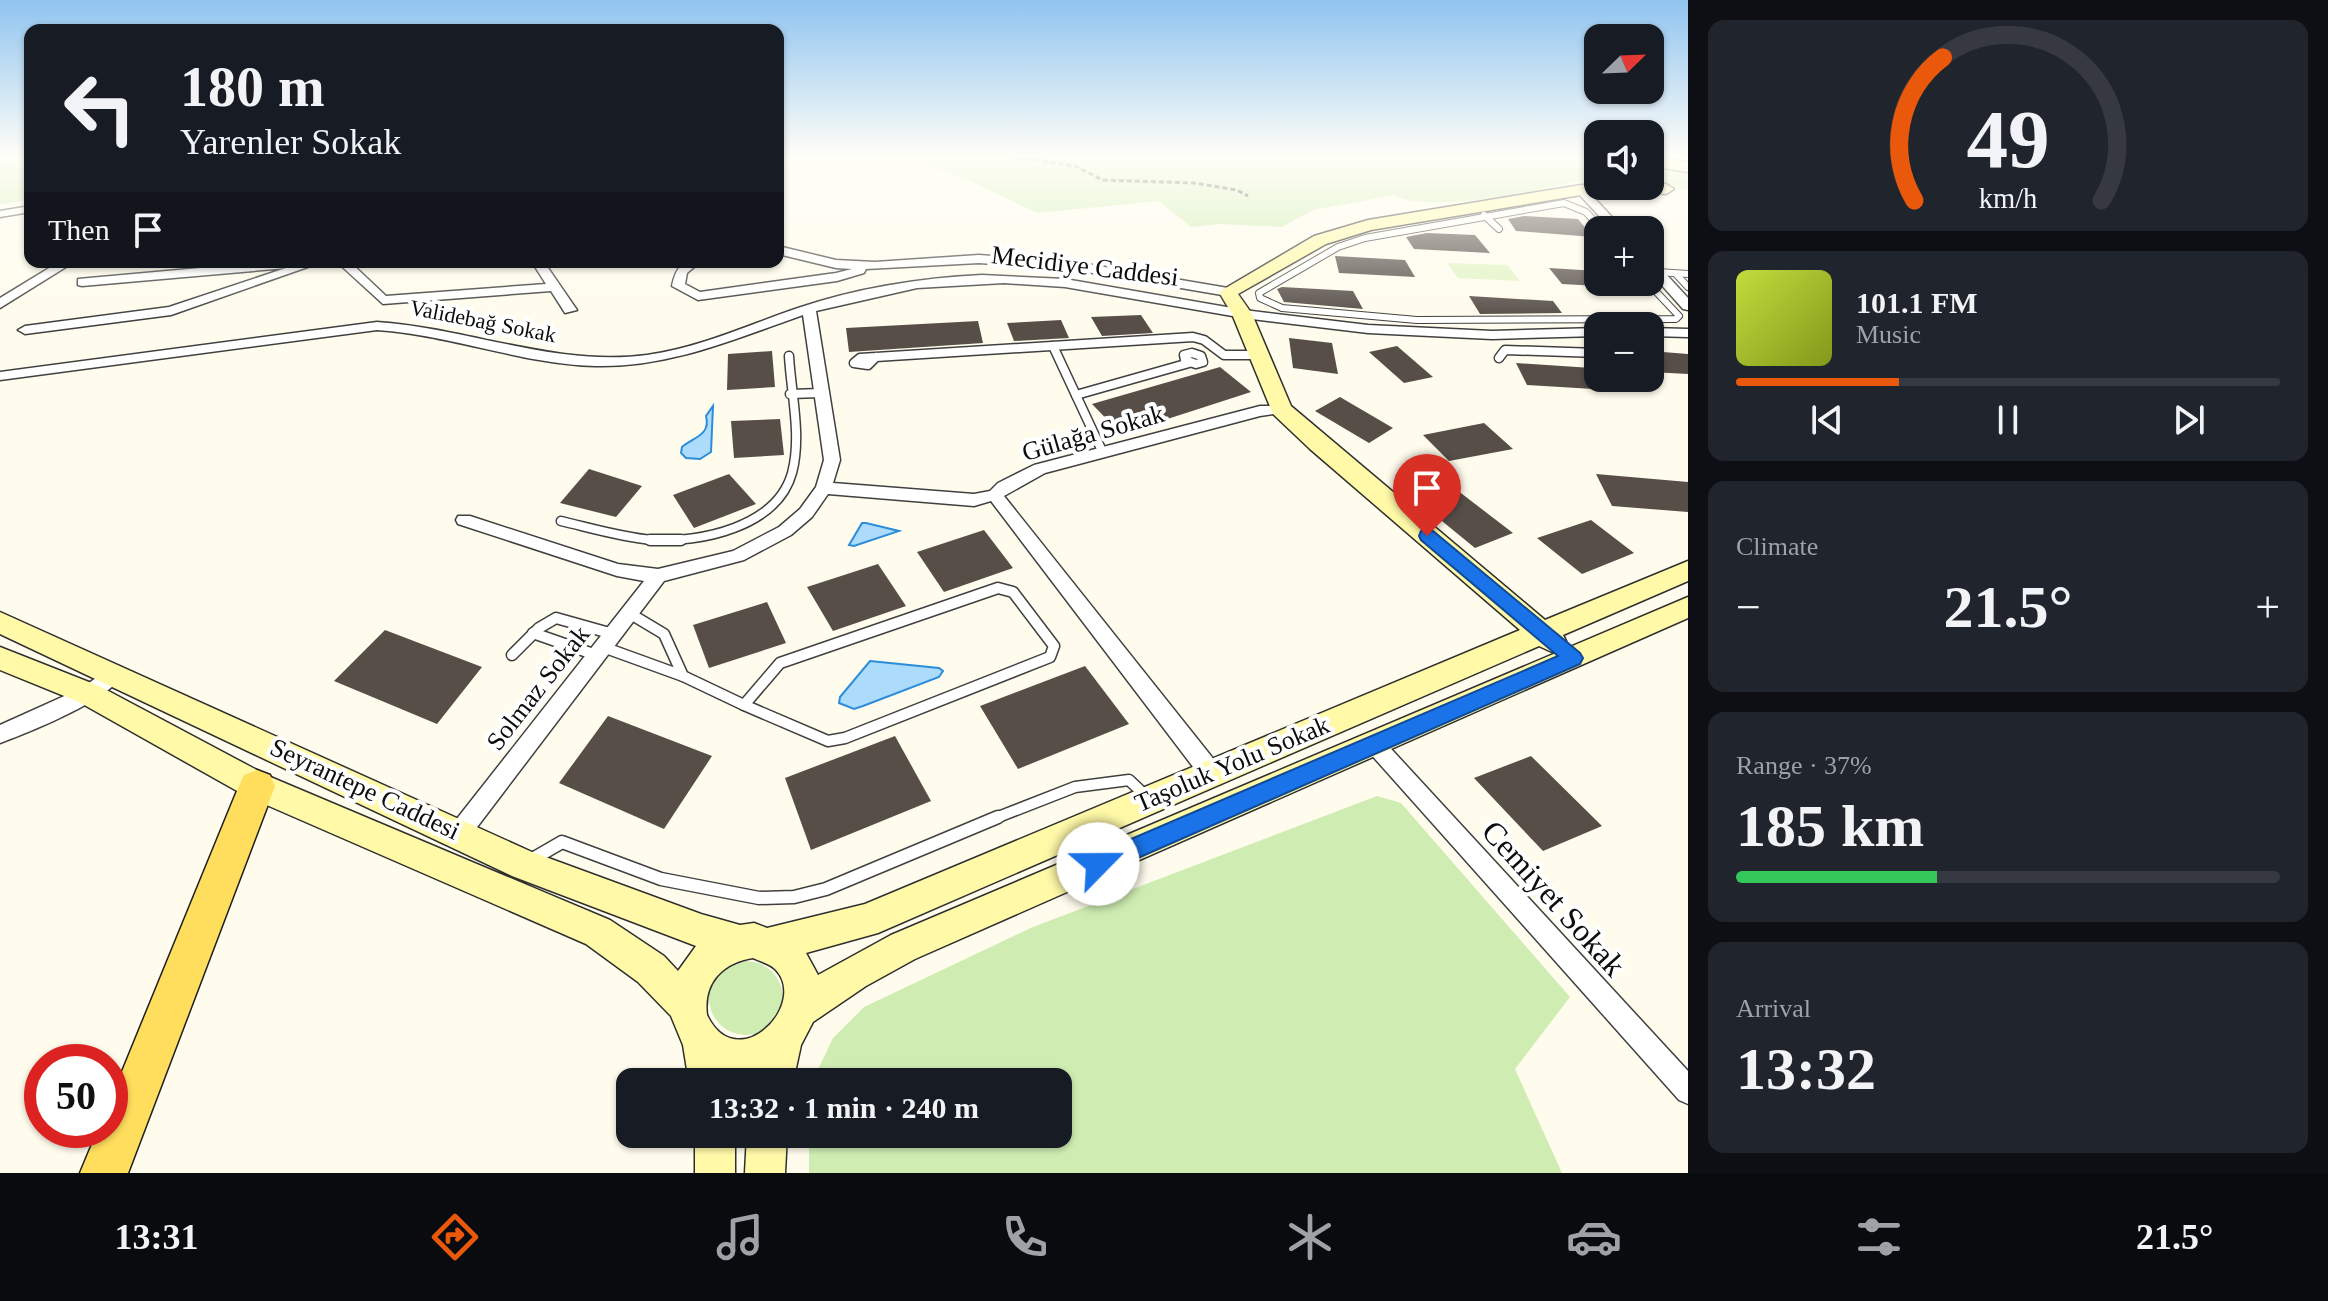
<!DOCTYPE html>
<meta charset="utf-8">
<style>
:root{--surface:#171b24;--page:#20242c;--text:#f1f3f6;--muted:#9ea1a6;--line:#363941;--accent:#ea580c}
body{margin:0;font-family:"Times New Roman",serif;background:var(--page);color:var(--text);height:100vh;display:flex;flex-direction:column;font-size:30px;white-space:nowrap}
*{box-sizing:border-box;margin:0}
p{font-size:26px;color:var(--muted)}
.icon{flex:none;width:44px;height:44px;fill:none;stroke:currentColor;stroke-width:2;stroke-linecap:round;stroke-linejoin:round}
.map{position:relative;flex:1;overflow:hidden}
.drawer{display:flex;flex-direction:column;gap:20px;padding:20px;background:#0d0f14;width:640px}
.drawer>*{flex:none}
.top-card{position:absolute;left:24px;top:24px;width:760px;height:244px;border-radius:16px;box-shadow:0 2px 6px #0004;background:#171b24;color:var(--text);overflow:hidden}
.needle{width:52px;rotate:67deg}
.fabs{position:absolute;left:1584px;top:24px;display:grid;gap:16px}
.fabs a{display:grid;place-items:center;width:80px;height:80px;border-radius:16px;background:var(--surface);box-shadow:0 2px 6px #0004;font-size:40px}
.speed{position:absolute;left:24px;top:1044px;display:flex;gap:16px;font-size:40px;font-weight:700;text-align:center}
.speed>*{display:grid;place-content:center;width:104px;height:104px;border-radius:50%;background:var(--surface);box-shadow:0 2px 6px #0004;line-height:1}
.speed .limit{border:12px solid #d22;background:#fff;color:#111}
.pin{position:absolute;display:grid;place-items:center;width:68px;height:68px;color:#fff;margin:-82px -34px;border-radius:50% 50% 50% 0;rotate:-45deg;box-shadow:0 0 8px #0007}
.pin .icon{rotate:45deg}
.me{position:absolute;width:88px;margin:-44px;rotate:67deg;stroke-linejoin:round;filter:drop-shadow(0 0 6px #0008)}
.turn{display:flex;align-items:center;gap:28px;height:168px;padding:0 24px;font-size:36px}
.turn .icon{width:104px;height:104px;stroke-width:2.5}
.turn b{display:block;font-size:56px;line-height:68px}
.then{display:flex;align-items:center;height:76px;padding:0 24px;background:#0003;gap:16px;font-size:30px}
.big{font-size:60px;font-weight:700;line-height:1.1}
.drawer .card{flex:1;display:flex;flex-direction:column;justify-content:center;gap:12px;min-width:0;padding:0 28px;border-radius:16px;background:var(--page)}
.drawer .dial{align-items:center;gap:0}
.dial svg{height:208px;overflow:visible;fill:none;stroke:var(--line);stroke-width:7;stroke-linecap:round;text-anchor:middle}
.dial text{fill:var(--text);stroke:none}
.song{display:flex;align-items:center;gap:24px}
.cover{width:96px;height:96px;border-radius:12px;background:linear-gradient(135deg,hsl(70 70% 55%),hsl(70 70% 35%))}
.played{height:8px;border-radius:4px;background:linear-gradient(90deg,var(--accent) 30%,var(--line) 30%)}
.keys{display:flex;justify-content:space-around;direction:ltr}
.heat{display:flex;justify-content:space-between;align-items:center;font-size:44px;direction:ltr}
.charge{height:12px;border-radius:6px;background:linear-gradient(90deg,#34c759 37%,var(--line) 0)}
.trip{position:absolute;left:616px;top:1068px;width:456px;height:80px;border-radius:16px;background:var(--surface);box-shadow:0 2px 6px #0004;font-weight:700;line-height:80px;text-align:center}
.tabs{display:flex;height:128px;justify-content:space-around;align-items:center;background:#090b0e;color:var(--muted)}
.tabs .icon{width:56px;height:56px}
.tabs .current{color:var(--accent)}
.tabs b{font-size:36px;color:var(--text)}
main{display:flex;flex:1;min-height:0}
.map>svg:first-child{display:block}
.green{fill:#cfedb2}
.pitch{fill:#e2f4c5}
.water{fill:#acdbfc;stroke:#2c8dda;stroke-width:2}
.building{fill:#574e48}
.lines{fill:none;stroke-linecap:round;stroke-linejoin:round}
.lane-far3-casing{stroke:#404040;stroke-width:8}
.lane-far2-casing{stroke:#404040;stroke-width:11}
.lane-far1-casing{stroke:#404040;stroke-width:13}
.lane-casing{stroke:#404040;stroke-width:15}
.street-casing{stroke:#404040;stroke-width:3}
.secondary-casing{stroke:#2f2f2f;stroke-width:3}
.primary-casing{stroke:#1e1e1e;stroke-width:3}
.path{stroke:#2f2f2f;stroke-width:3;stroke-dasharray:5 3;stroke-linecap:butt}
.lane-far3{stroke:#fff;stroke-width:6}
.lane-far2{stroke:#fff;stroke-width:8}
.lane-far1{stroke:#fff;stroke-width:10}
.lane{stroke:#fff;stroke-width:12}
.street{fill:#fff;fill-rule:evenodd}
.secondary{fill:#fff9a8;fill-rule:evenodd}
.primary{fill:#ffde5d;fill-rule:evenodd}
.route{fill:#1a73e8;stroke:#114b97;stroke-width:2}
.labels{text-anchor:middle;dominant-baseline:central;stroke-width:8;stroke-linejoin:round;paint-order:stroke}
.far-street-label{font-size:22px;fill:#0d0d0d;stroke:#fff}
.street-label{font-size:26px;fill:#0d0d0d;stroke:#fff}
.near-street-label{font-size:32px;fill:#0d0d0d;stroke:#fff}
</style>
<main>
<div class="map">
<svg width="1688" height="1173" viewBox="0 0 1688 1173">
<rect width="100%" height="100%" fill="#fffced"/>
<g class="green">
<path d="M 868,155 L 1598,155 L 1598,174 C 1562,189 1425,215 1394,195 L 1313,210 L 1282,227 L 1220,224 L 1191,227 L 1159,201 L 1037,213 L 958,175 L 922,164 L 875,161 Z"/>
<polygon points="30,159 30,200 0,204 0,162"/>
<polygon points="1652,167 1688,171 1688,190 1653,180 1650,178"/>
<polygon points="1377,796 1401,803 1570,997 1515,1069 1562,1173 809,1173 809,1134 1058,1134 1058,1082 812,1082 833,1038 864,1007 1033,927"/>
<circle cx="746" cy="998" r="37"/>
</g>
<polygon class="pitch" points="1447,263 1507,265 1520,281 1458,278"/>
<g class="water">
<path d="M 713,406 L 711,452 L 700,459 L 686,458 L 681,453 L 682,447 C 694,437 711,435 706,416 Z"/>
<polygon points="862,523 866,523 899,531 854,546 849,545"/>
<polygon points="870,661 939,668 943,671 939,677 863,706 854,709 839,703 840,697"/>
</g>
<g class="building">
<polygon points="1524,216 1578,219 1593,237 1516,231 1508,219"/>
<polygon points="1427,233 1475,235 1490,253 1414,249 1406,237"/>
<polygon points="1335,256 1405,260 1415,277 1339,273"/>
<polygon points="1549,268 1598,271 1598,286 1562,284"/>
<polygon points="1282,287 1353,291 1363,309 1284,302 1277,289"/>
<polygon points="1469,296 1553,301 1562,313 1480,314"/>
<polygon points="1141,315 1153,333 1102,336 1091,317"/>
<polygon points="1061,320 1069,338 1014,341 1007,323"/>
<polygon points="978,321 983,343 849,352 846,328"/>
<polygon points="1289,338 1332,343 1338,374 1293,368"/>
<polygon points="1397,346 1433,377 1404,383 1369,352"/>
<polygon points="772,351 775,387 727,390 728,354"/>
<polygon points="1650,351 1688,354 1688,374 1650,372"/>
<polygon points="1516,363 1592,368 1610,390 1527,385"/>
<polygon points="1220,367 1251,392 1121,434 1092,404"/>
<polygon points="1340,397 1393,428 1369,443 1315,411"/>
<polygon points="780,419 784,455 734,458 731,421"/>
<polygon points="1484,423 1513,449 1449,461 1423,435"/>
<polygon points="589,469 642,486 616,517 560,503"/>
<polygon points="729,474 756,504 694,528 673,495"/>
<polygon points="1596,474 1688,482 1688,512 1612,506"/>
<polygon points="1453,487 1513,533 1475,548 1415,499"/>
<polygon points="1591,520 1634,553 1582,574 1537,538"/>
<polygon points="984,530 1013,568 944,592 917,552"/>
<polygon points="878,564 906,606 833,631 807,587"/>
<polygon points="767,602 786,643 709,668 693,625"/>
<polygon points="385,630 482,667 437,724 334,681"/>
<polygon points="1085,666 1129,724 1018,769 980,706"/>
<polygon points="608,716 712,756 664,829 559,783"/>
<polygon points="895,736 931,801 811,850 785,778"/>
<polygon points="1531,756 1602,826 1543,851 1474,778"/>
</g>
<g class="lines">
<g class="lane-far3-casing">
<g id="lane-far3">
<polyline points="1484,215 1499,229"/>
<polyline points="1602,230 1586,212 1564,203 1365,238 1338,247 1259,293 1260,298 1282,308 1417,320 1676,319 1679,316 1647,282"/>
<polyline points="1658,272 1688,274"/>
<polyline points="1676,274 1688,287"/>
</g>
</g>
<g class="lane-far2-casing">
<g id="lane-far2">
<polyline points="1589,332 1598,343"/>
<polyline points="1053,346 1103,453"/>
<polygon points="1192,353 1201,356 1203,362 1196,364 1185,360 1184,355"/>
<polyline points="876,357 868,365 854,363 860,358 1193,337 1204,340 1224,355 1259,355"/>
<polyline points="1499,358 1505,350 1598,353"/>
<polyline points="790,394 821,393"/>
<polyline points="1076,395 1189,363"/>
<path d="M 561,521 C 591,528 621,537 652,540 C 700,543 777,527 792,473 C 802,436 791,393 789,356"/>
</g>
</g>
<g class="lane-far1-casing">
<g id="lane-far1">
<polyline points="650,540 681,540"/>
<polygon points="998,588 1013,592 1054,646 1050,657 845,738 828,741 744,705 780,663"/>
<polyline points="629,613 664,634 683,676"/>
<polyline points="533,633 596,655"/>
<polyline points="603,647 683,676 744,705"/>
<polyline points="512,655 539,628 556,618 613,634"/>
<polyline points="993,819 1075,787 1129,780 1147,797"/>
</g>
</g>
<g class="lane-casing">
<polyline id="lane" points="531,860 562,842 661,879 759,898 794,897 826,889 998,817"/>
</g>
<g class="street-casing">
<g id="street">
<polygon points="1577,188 1585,188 1624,230 1612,230 1577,192"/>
<polygon points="30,206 30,212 0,217 0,211"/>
<path d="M 778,246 L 836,260 L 875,262 L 979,255 L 1075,262 L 1228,288 L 1234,292 L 1228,296 L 1075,270 L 979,263 L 866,269 L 864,273 L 837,281 L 698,300 L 672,286 C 676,267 681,262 700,262 L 687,273 L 685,284 L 700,292 L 836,273 L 852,269 L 836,268 L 778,254 Z"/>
<polygon points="1650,260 1654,261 1688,298 1688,310 1683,309 1650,272"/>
<polygon points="59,262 74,262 0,308 0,298"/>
<polygon points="268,262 293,262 293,266 304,262 322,262 171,315 25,334 18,330 25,326 169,307 286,268 82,286 78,285 78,279"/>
<polygon points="337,262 350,262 386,296 546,284 532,262 544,262 577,310 565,313 551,291 383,304"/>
<path d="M 982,275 L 1065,279 L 1244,310 L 1368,325 L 1492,331 L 1598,328 L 1598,336 L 1492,339 L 1368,333 L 1244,318 L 1065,287 L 1004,283 L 917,288 L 816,311 L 840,460 L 833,483 L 974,494 L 990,491 L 998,483 L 1034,465 L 1260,406 L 1286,406 L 1286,412 L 1260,416 L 1045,473 L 1004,496 L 1219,766 L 1222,773 L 1219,780 L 1211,782 L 1203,780 L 991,501 L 974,506 L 828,494 L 812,517 L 791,535 L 744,560 L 664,581 L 468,839 L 460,842 L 452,839 L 449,832 L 452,825 L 644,581 L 617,576 L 458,524 L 456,520 L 458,516 L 470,516 L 618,564 L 658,569 L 733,551 L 779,527 L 800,509 L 816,487 L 824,460 L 803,315 C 735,339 669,368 595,366 C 522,364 451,335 377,330 L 0,380 L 0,372 L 377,322 C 468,328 556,367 647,355 C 699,348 748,325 798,308 C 857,288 920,278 982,275 Z"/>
<polygon points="1650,328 1688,329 1688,337 1650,336"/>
<path d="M 114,665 L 121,667 L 124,673 C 110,700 30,732 0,743 L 0,725 L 82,688 Z"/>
<polygon points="1375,736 1382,739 1688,1071 1688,1104 1679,1100 1368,751 1365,745 1368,739"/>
</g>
</g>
<g class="secondary-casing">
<g id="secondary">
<polygon points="1650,156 1688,162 1688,172 1650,166"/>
<path d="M 1650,183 L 1666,184 L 1674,189 L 1666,194 L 1625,191 L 1581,195 L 1371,230 L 1326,244 L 1238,294 L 1252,314 L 1291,406 L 1545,620 L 1688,561 L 1688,581 L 1563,635 L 1566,641 L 1562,649 L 1552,652 L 1539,646 L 878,933 L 806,953 L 818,975 L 891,935 L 1688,597 L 1688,618 L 915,959 L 866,986 L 813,1022 L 801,1045 L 793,1082 L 755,1082 L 757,1074 L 745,1079 L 726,1076 L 727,1082 L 689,1082 L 683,1045 L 671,1016 L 638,982 L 586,944 L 246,796 L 79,702 L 0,670 L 0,647 L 99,686 L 268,776 L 610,920 L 664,956 L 678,971 L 696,946 L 512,876 L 0,634 L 0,612 L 532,852 L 701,914 L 740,925 L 754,923 L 767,928 L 865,904 L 1520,630 L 1310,449 L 1273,414 L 1232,314 L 1219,292 L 1314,236 L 1368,220 L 1581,185 L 1650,186 ZM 753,958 C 759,961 770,964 775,969 C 810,1004 737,1078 707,1015 C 703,983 722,963 753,958 Z"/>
<rect x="695" y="1134" width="40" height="39"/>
<polygon points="747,1134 787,1134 785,1173 745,1173"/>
</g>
</g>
<g class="primary-casing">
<polygon id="primary" points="257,770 270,775 275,786 128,1173 80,1173 98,1130 110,1130 110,1101 239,786 244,775"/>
</g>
<polyline class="path" points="1003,155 1075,166 1103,180 1194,183 1237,190 1248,196"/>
<use href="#lane-far3" class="lane-far3"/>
<use href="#lane-far2" class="lane-far2"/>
<use href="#lane-far1" class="lane-far1"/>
<use href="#lane" class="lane"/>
<use href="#street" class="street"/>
<use href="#secondary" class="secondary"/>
<use href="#primary" class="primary"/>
</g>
<linearGradient id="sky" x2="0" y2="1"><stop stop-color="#90c4f0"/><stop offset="0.49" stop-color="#fffef7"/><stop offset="1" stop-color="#fffef7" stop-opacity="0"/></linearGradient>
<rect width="1688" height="319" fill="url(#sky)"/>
<polygon class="route" points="1427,530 1433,531 1580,653 1583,658 1580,664 1106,872 1098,875 1089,872 1086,864 1089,857 1558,656 1421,540 1419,536 1421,531"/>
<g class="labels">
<g class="far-street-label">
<text transform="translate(483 321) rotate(11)">Validebağ Sokak</text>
</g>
<g class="street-label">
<text transform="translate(1085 266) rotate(7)">Mecidiye Caddesi</text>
<text transform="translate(1093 433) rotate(-16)">Gülağa Sokak</text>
<text transform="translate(538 688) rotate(-52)">Solmaz Sokak</text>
<text transform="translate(1232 764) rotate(-23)">Taşoluk Yolu Sokak</text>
<text transform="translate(365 789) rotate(25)">Seyrantepe Caddesi</text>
</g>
<g class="near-street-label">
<text transform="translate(1554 898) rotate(48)">Cemiyet Sokak</text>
</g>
</g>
</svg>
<div class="fabs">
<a><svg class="needle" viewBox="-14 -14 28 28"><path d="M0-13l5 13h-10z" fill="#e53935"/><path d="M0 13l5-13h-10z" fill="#9ea1a6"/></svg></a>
<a><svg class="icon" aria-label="sound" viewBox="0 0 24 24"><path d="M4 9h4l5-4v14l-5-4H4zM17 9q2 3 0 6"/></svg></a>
<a>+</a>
<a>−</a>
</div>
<div class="speed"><div class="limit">50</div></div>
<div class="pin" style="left:1427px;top:536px;background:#d93025"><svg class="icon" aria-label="arrive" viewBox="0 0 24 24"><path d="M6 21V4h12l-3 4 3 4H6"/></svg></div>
<svg class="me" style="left:1098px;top:864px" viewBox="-20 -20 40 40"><circle r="19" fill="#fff"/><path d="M0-13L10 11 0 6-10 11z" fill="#1a73e8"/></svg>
<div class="trip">13:32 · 1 min · 240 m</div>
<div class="top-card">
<div class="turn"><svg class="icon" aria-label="left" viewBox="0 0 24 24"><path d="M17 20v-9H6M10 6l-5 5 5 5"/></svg><div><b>180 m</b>Yarenler Sokak</div></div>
<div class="then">Then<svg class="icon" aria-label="arrive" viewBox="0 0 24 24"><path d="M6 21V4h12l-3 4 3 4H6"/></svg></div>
</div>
</div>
<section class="drawer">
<div class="card dial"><svg viewBox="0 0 100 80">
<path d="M14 69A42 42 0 1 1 86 69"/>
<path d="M14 69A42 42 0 0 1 25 14" stroke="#ea580c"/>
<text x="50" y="56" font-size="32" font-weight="700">49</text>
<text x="50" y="72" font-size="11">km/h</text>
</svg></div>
<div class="card">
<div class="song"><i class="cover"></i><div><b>101.1 FM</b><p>Music</p></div></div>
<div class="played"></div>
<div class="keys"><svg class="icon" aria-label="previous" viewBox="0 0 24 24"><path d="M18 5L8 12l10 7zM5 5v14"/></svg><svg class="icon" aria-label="pause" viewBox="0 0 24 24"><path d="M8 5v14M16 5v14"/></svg><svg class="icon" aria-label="next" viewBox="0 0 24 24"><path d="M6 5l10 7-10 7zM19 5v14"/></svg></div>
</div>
<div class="card"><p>Climate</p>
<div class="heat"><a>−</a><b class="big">21.5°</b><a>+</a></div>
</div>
<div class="card"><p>Range · 37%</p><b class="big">185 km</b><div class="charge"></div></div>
<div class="card"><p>Arrival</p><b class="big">13:32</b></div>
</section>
</main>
<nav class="tabs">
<b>13:31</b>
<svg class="icon current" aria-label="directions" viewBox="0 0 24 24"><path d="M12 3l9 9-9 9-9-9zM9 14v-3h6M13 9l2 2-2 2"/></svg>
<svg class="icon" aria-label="music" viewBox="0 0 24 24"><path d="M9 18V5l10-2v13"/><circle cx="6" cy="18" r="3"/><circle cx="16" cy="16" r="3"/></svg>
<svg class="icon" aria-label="phone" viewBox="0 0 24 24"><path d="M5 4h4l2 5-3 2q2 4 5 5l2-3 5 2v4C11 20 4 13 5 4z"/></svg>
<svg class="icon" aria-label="climate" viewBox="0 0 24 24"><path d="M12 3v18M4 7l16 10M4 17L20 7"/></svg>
<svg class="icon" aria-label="car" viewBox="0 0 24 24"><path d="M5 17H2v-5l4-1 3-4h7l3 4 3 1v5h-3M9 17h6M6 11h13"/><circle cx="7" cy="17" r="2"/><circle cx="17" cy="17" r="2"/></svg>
<svg class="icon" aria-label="filters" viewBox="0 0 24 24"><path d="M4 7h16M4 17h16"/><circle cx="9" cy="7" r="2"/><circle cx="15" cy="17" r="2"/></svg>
<b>21.5°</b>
</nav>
